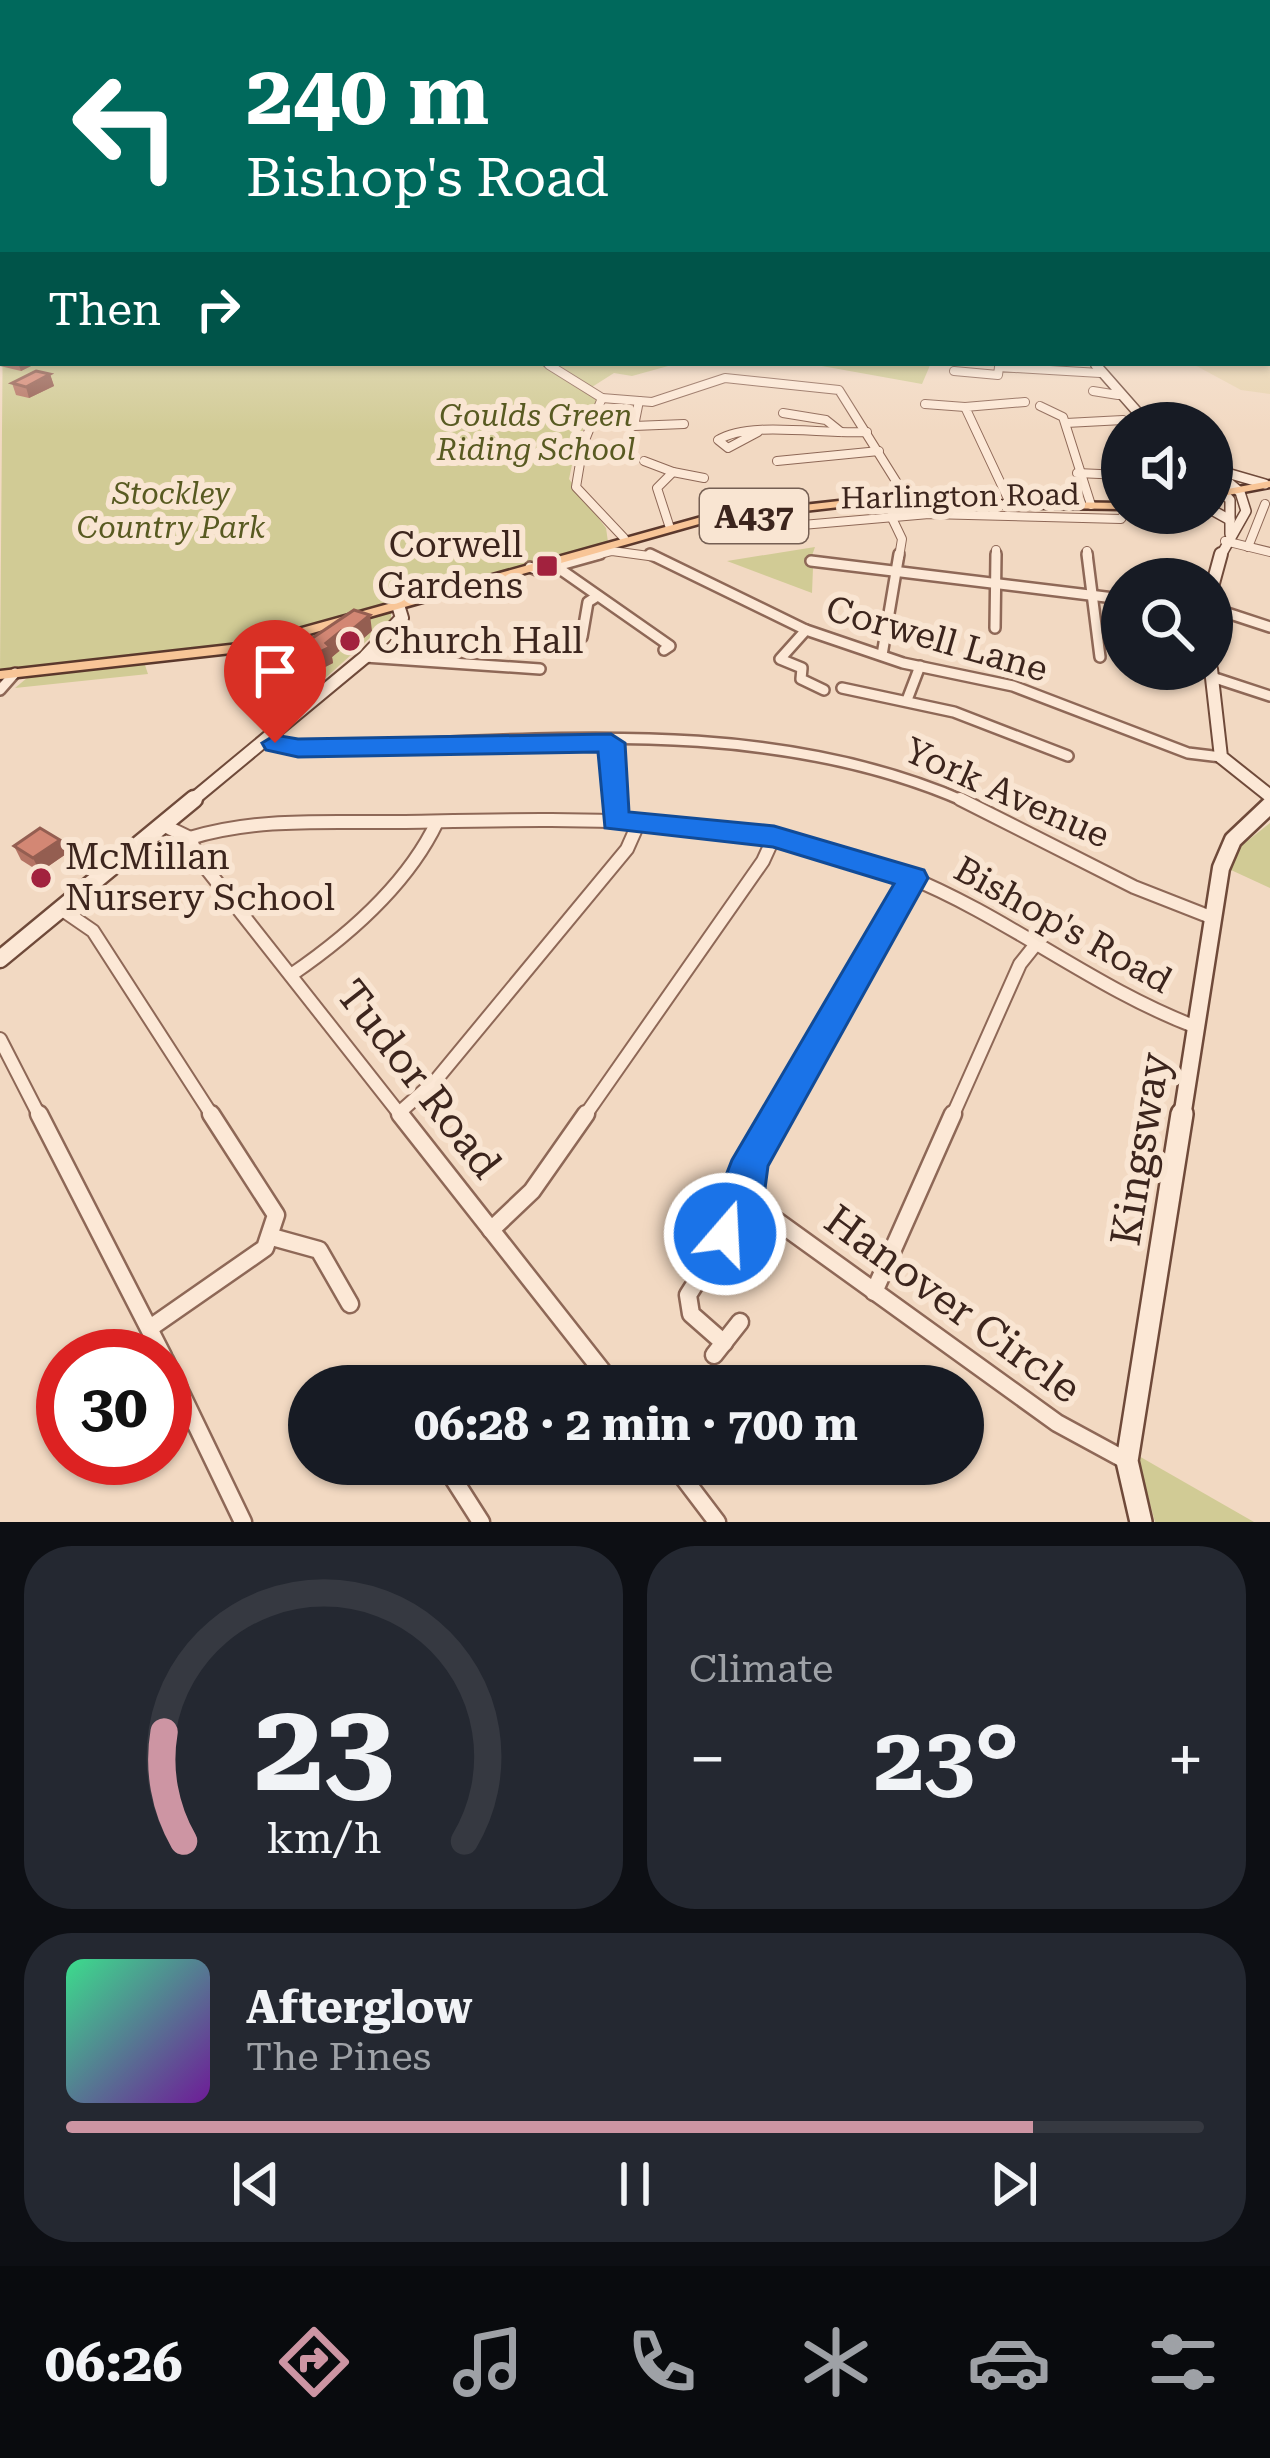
<!DOCTYPE html>
<meta charset="utf-8">
<style>
:root{--surface:#171b24;--page:#242831;--text:#f1f3f6;--muted:#9ea1a6;--line:#363941;--accent:#cd95a3}
body{margin:0;font-family:"Roboto Serif",serif;background:var(--page);color:var(--text);height:100vh;display:flex;flex-direction:column;font-size:45px;white-space:nowrap}
*{box-sizing:border-box;margin:0}
p{font-size:39px;color:var(--muted)}
.icon{flex:none;width:66px;height:66px;fill:none;stroke:currentColor;stroke-width:2;stroke-linecap:round;stroke-linejoin:round}
.map{position:relative;height:1522px;overflow:hidden}
.panel{display:flex;flex-direction:column;gap:24px;padding:24px;background:#0d0f14;flex:1}
.panel>*{flex:none}
.top-card{position:absolute;left:0px;top:0px;width:1272px;height:366px;box-shadow:0 3px 9px #0004;background:#00695c;color:#fff;overflow:hidden}
.buttons{position:absolute;left:1101px;top:402px;display:grid;gap:24px}
.buttons a{display:grid;place-items:center;width:132px;height:132px;border-radius:50%;background:var(--surface);box-shadow:0 3px 9px #0004;font-size:60px}
.speed{position:absolute;left:36px;top:1329px;display:flex;gap:24px;font-size:60px;font-weight:700;text-align:center}
.speed>*{display:grid;place-content:center;width:156px;height:156px;border-radius:50%;background:var(--surface);box-shadow:0 3px 9px #0004;line-height:1}
.speed .limit{border:18px solid #d22;background:#fff;color:#111}
.pin{position:absolute;display:grid;place-items:center;width:102px;height:102px;color:#fff;margin:-123px -51px;border-radius:50% 50% 50% 0;rotate:-45deg;box-shadow:0 0 12px #0007}
.pin .icon{rotate:45deg}
.me{position:absolute;width:132px;margin:-66px;rotate:19deg;stroke-linejoin:round;filter:drop-shadow(0 0 9px #0008)}
.turn{display:flex;align-items:center;gap:42px;height:252px;padding:0 48px;font-size:54px}
.turn .icon{width:156px;height:156px;stroke-width:2.5}
.turn b{display:block;font-size:84px;line-height:102px}
.then{display:flex;align-items:center;height:114px;padding:0 48px;background:#0003;gap:24px;font-size:45px}
.big{font-size:90px;font-weight:700;line-height:1.1}
.panel .widget{flex:1;display:flex;flex-direction:column;justify-content:center;gap:18px;min-width:0;padding:0 42px;border-radius:48px;background:var(--page)}
.panel .dial{align-items:center;gap:0}
.dial svg{height:312px;overflow:visible;fill:none;stroke:var(--line);stroke-width:7;stroke-linecap:round;text-anchor:middle}
.dial text{fill:var(--text);stroke:none}
.song{display:flex;align-items:center;gap:36px}
.cover{width:144px;height:144px;border-radius:18px;background:linear-gradient(135deg,hsl(150 70% 55%),hsl(280 70% 35%))}
.played{height:12px;border-radius:6px;background:linear-gradient(90deg,var(--accent) 85%,var(--line) 85%)}
.keys{display:flex;justify-content:space-around;direction:ltr}
.heat{display:flex;justify-content:space-between;align-items:center;font-size:66px;direction:ltr}
.panel .tiles{flex:1;display:grid;gap:24px;grid-template-columns:1fr 1fr}
.widget:last-child{grid-column:span 2}
.trip{position:absolute;left:288px;top:1365px;width:696px;height:120px;border-radius:60px;background:var(--surface);box-shadow:0 3px 9px #0004;font-weight:700;line-height:120px;text-align:center}
.menu{display:flex;height:192px;justify-content:space-around;align-items:center;background:#090b0e;color:var(--muted)}
.menu .icon{width:84px;height:84px}
.menu .active{color:var(--accent)}
.menu b{font-size:54px;color:var(--text)}
.map>svg:first-child{display:block}
.farmland{fill:#e8d3af}
.green{fill:#d1cb95}
.lines{fill:none;stroke-linecap:round;stroke-linejoin:round}
.street-far4-casing{stroke:#8e6857;stroke-width:9}
.street-far3-casing{stroke:#8e6857;stroke-width:10}
.street-far2-casing{stroke:#8e6857;stroke-width:14}
.street-far1-casing{stroke:#8e6857;stroke-width:16}
.street-casing{stroke:#8e6857;stroke-width:21}
.secondary-far4-casing{stroke:#6f4a3a;stroke-width:10}
.secondary-far3-casing{stroke:#6f4a3a;stroke-width:12}
.secondary-far2-casing{stroke:#6f4a3a;stroke-width:16}
.secondary-far1-casing{stroke:#6f4a3a;stroke-width:21}
.secondary-casing{stroke:#6f4a3a;stroke-width:26}
.primary-casing{stroke:#5b382c;stroke-width:5}
.street-far4{stroke:#fce8d6;stroke-width:6}
.street-far3{stroke:#fce8d6;stroke-width:8}
.street-far2{stroke:#fce8d6;stroke-width:9}
.street-far1{stroke:#fce8d6;stroke-width:12}
.street{stroke:#fce8d6;stroke-width:16}
.secondary-far4{stroke:#fce8d6;stroke-width:8}
.secondary-far3{stroke:#fce8d6;stroke-width:9}
.secondary-far2{stroke:#fce8d6;stroke-width:12}
.secondary-far1{stroke:#fce8d6;stroke-width:16}
.secondary{stroke:#fce8d6;stroke-width:21}
.primary{fill:#f8c597;fill-rule:evenodd}
.wall{fill:#b57464}
.shaded-wall{fill:#945e51}
.building{fill:#d38774;stroke:#945e51;stroke-width:3}
.route{fill:#1a73e8;stroke:#114b97;stroke-width:3}
.poi-dot{fill:#a2223e;stroke:#f9e5d2;stroke-width:4.5}
.labels{text-anchor:middle;dominant-baseline:central;stroke-width:12;stroke-linejoin:round;paint-order:stroke}
.far-park-label{font-size:30px;font-style:italic;fill:#585a21;stroke:#f9e5d2}
.far-street-label{font-size:30px;fill:#3c251d;stroke:#f9e5d2}
.shield{fill:#f9e5d2;stroke:#755f53;stroke-width:3}
.shield-label{font-size:33px;font-weight:bold;fill:#3c251d}
.poi-label{font-size:36px;fill:#3c251d;stroke:#f9e5d2;text-anchor:start}
.street-label{font-size:36px;fill:#3c251d;stroke:#f9e5d2}
.near-street-label{font-size:42px;fill:#3c251d;stroke:#f9e5d2}
</style>
<div class="map">
<svg width="1270" height="1522" viewBox="0 0 1270 1522">
<rect width="100%" height="100%" fill="#f2d9c2"/>
<polygon class="farmland" points="1270,289 1270,394 1241,390 1191,363 1269,363"/>
<g class="green">
<polygon points="3,310 3,363 679,363 632,376 614,373 592,387 598,397 576,446 569,479 606,528 608,542 249,647 0,672"/>
<polygon points="805,363 931,363 922,384"/>
<polygon points="815,547 808,567 813,568 812,593 727,561"/>
<polygon points="384,613 391,613 391,619 302,699 256,687 297,654 293,649 265,655 262,647"/>
<polygon points="144,662 148,674 15,688 33,673"/>
<polygon points="1270,823 1270,888 1231,870 1241,846"/>
<polygon points="1137,1455 1254,1522 1155,1522"/>
</g>
<g class="lines">
<g class="street-far4-casing">
<g id="street-far4">
<polyline points="546,363 554,368"/>
<polyline points="999,368 1011,368"/>
</g>
</g>
<g class="street-far3-casing">
<g id="street-far3">
<polyline points="549,365 602,398 583,445 576,487 624,538"/>
<polyline points="954,371 998,375 999,367 1100,373"/>
<polyline points="1093,391 1118,395"/>
<polyline points="602,398 652,402 725,378 839,390 909,502"/>
<polyline points="639,401 634,426 684,424"/>
<polyline points="925,404 965,407"/>
<polyline points="1040,406 1063,417 1091,505"/>
<polyline points="783,413 826,420 841,432"/>
<polyline points="1066,423 1123,420"/>
<path d="M 758,432 L 728,448 L 718,440 C 750,420 824,435 867,432"/>
<polyline points="644,461 673,472 657,488 669,525"/>
<polyline points="777,461 879,451"/>
<polyline points="673,472 704,478"/>
<polyline points="1077,473 1122,475"/>
<polyline points="1010,503 965,407 1025,402"/>
<polyline points="891,516 902,539 899,557"/>
<polyline points="725,518 733,531 929,514 1121,519 1125,513"/>
<polyline points="1225,541 1270,552"/>
<polyline points="1248,547 1265,504"/>
<polyline points="1087,551 1088,557"/>
<polyline points="589,557 612,551 656,557"/>
<polyline points="996,557 996,550"/>
</g>
</g>
<g class="street-far2-casing">
<g id="street-far2">
<polyline points="650,554 806,630 903,663 1013,686 1188,753 1221,757"/>
<polyline points="1087,554 1100,657"/>
<polyline points="811,561 1122,599"/>
<polyline points="530,567 539,571 600,554"/>
<polyline points="557,567 670,646 664,650"/>
<polyline points="1212,608 1270,627"/>
<polyline points="995,628 996,554"/>
<polyline points="806,630 780,659 802,668 801,679 824,690"/>
<polyline points="249,647 258,658 277,658"/>
<polyline points="568,648 582,637 588,602 596,597"/>
<polyline points="882,655 899,554"/>
<polyline points="365,657 540,669"/>
<polyline points="1212,677 1270,696"/>
<polyline points="842,688 954,712 1068,756"/>
<polyline points="0,690 15,673"/>
<polyline points="907,700 920,666"/>
<path d="M 265,740 L 298,748 C 519,743 758,710 966,802"/>
<polyline points="611,743 614,802"/>
</g>
</g>
<g class="street-far1-casing">
<g id="street-far1">
<polyline points="614,799 615,821"/>
<polyline points="960,799 1134,887 1213,918"/>
<polyline points="163,825 190,838 198,858 402,1117"/>
<path d="M 190,838 C 259,817 328,823 399,822 C 568,819 744,811 904,875 C 1007,916 1093,988 1196,1027"/>
<polyline points="61,909 93,931 213,1117"/>
<path d="M 291,975 C 348,936 407,885 437,822"/>
<polyline points="0,1039 40,1117"/>
<polyline points="400,1112 436,1080 627,849 639,822"/>
<polyline points="584,1117 763,861 774,837"/>
<polyline points="776,1117 913,878"/>
<polyline points="952,1117 1020,964 1036,944"/>
</g>
</g>
<g class="street-casing">
<g id="street">
<polyline points="39,1114 163,1356"/>
<polyline points="400,1114 614,1386"/>
<polyline points="777,1114 751,1160 743,1189 763,1211 1057,1423 1127,1461"/>
<polyline points="708,1220 727,1229"/>
<polyline points="491,1230 532,1191 586,1114"/>
<polyline points="272,1237 319,1250 350,1304"/>
<polyline points="874,1292 953,1114"/>
<polyline points="150,1328 265,1248 276,1215 211,1114"/>
<polyline points="724,1343 691,1314 688,1295 749,1199"/>
<polyline points="714,1355 740,1322"/>
<polyline points="165,1360 243,1522"/>
<polyline points="444,1464 481,1522"/>
<polyline points="673,1464 717,1522"/>
</g>
</g>
<g class="secondary-far4-casing">
<polyline id="secondary-far4" points="1094,363 1098,368"/>
</g>
<g class="secondary-far3-casing">
<g id="secondary-far3">
<polyline points="1096,365 1147,423"/>
<polyline points="1212,469 1240,492 1246,511 1220,557"/>
<polyline points="1227,473 1265,484"/>
<polyline points="1212,481 1230,500 1230,534"/>
<polyline points="1212,510 1230,520"/>
</g>
</g>
<g class="secondary-far2-casing">
<g id="secondary-far2">
<polyline points="1212,587 1221,554"/>
<polyline points="1211,669 1221,757 1270,796"/>
<polyline points="190,802 365,657 402,618 398,605"/>
</g>
</g>
<g class="secondary-far1-casing">
<g id="secondary-far1">
<polyline points="0,959 194,799"/>
<polyline points="1182,1117 1221,868 1233,840 1270,805"/>
</g>
</g>
<g class="secondary-casing">
<polyline id="secondary" points="1141,1522 1127,1461 1182,1114"/>
</g>
<g class="primary-casing">
<g id="primary">
<polygon points="0,222 3,223 3,227 0,226"/>
<polygon points="1270,481 1270,487 1212,498 1212,492"/>
<polygon points="857,499 1122,503 1122,509 857,505 706,522 249,651 0,679 0,671 248,643 705,516"/>
</g>
</g>
<use href="#street-far4" class="street-far4"/>
<use href="#street-far3" class="street-far3"/>
<use href="#street-far2" class="street-far2"/>
<use href="#street-far1" class="street-far1"/>
<use href="#street" class="street"/>
<use href="#secondary-far4" class="secondary-far4"/>
<use href="#secondary-far3" class="secondary-far3"/>
<use href="#secondary-far2" class="secondary-far2"/>
<use href="#secondary-far1" class="secondary-far1"/>
<use href="#secondary" class="secondary"/>
<use href="#primary" class="primary"/>
</g>
<g class="wall">
<polygon points="0,342 3,342 3,363 37,363 21,371 0,366"/>
<polygon points="50,374 54,386 29,398 16,395 12,383"/>
<polygon points="354,610 372,631 351,649 344,647 332,657 333,663 290,685 281,679 277,662"/>
<polygon points="60,840 66,854 40,872 21,860 14,846"/>
</g>
<g class="shaded-wall">
<polygon points="18,363 37,363 21,371"/>
<polygon points="50,374 54,386 29,398 26,387"/>
<polygon points="370,615 372,631 351,649 348,633"/>
<polygon points="341,631 344,647 332,657 333,663 290,685 286,668 326,643"/>
<polygon points="60,840 66,854 40,872 33,858"/>
</g>
<g class="building">
<polygon points="36,371 50,374 26,387 12,383"/>
<polygon points="354,610 370,615 348,633 341,631 326,643 330,647 286,668 277,662"/>
<polygon points="40,828 60,840 33,858 14,846"/>
</g>
<linearGradient id="sky" x2="0" y2="1"><stop stop-color="#8dbad3"/><stop offset="0.51" stop-color="#f9eee4"/><stop offset="1" stop-color="#f9eee4" stop-opacity="0"/></linearGradient>
<rect width="1270" height="432" fill="url(#sky)"/>
<polygon class="route" points="611,734 625,743 629,812 774,826 924,870 928,878 768,1166 762,1211 739,1248 725,1253 711,1248 706,1234 728,1196 723,1183 732,1160 894,884 773,847 605,828 598,752 298,757 266,750 262,743 275,735 298,739"/>
<g class="poi-dot">
<rect x="535" y="554" width="24" height="24" rx="6"/>
<circle cx="350" cy="641" r="12"/>
<circle cx="41" cy="878" r="12"/>
</g>
<g class="labels">
<g class="far-park-label">
<text x="536" y="415">Goulds Green<tspan x="536" dy="34">Riding School</tspan></text>
<text x="171" y="493">Stockley<tspan x="171" dy="34">Country Park</tspan></text>
</g>
<g class="far-street-label">
<text transform="translate(960 496) rotate(-1)">Harlington Road</text>
</g>
<rect class="shield" x="700" y="489" width="108" height="54" rx="9"/>
<g class="shield-label">
<text x="754" y="516">A437</text>
</g>
<g class="poi-label">
<text x="523" y="545" text-anchor="end">Corwell<tspan x="523" dy="41">Gardens</tspan></text>
<text x="374" y="641">Church Hall</text>
<text x="65" y="857">McMillan<tspan x="65" dy="41">Nursery School</tspan></text>
</g>
<g class="street-label">
<text transform="translate(937 639) rotate(16)">Corwell Lane</text>
<text transform="translate(1007 793) rotate(24)">York Avenue</text>
<text transform="translate(1063 925) rotate(29)">Bishop's Road</text>
</g>
<g class="near-street-label">
<text transform="translate(419 1079) rotate(52)">Tudor Road</text>
<text transform="translate(1140 1149) rotate(-81)">Kingsway</text>
<text transform="translate(953 1304) rotate(36)">Hanover Circle</text>
</g>
</g>
</svg>
<div class="buttons">
<a><svg class="icon" aria-label="sound" viewBox="0 0 24 24"><path d="M4 9h4l5-4v14l-5-4H4zM17 9q2 3 0 6"/></svg></a>
<a><svg class="icon" aria-label="search" viewBox="0 0 24 24"><circle cx="10" cy="10" r="6"/><path d="M15 15l6 6"/></svg></a>
</div>
<div class="speed"><div class="limit">30</div></div>
<div class="pin" style="left:275px;top:743px;background:#d93025"><svg class="icon" aria-label="arrive" viewBox="0 0 24 24"><path d="M6 21V4h12l-3 4 3 4H6"/></svg></div>
<svg class="me" style="left:725px;top:1234px" viewBox="-20 -20 40 40"><circle r="17" fill="#1a73e8" stroke="#fff" stroke-width="3"/><path d="M0-11L8 9 0 5-8 9z" fill="#fff"/></svg>
<div class="trip">06:28 · 2 min · 700 m</div>
<div class="top-card">
<div class="turn"><svg class="icon" aria-label="left" viewBox="0 0 24 24"><path d="M17 20v-9H6M10 6l-5 5 5 5"/></svg><div><b>240 m</b>Bishop's Road</div></div>
<div class="then">Then<svg class="icon" aria-label="right" viewBox="0 0 24 24"><path d="M7 20v-9h11M14 6l5 5-5 5"/></svg></div>
</div>
</div>
<section class="panel">
<div class="tiles">
<div class="widget dial"><svg viewBox="0 0 100 80">
<path d="M14 69A42 42 0 1 1 86 69"/>
<path d="M14 69A42 42 0 0 1 9 41" stroke="#cd95a3"/>
<text x="50" y="56" font-size="32" font-weight="700">23</text>
<text x="50" y="72" font-size="11">km/h</text>
</svg></div>
<div class="widget"><p>Climate</p>
<div class="heat"><a>−</a><b class="big">23°</b><a>+</a></div>
</div>
<div class="widget">
<div class="song"><i class="cover"></i><div><b>Afterglow</b><p>The Pines</p></div></div>
<div class="played"></div>
<div class="keys"><svg class="icon" aria-label="previous" viewBox="0 0 24 24"><path d="M18 5L8 12l10 7zM5 5v14"/></svg><svg class="icon" aria-label="pause" viewBox="0 0 24 24"><path d="M8 5v14M16 5v14"/></svg><svg class="icon" aria-label="next" viewBox="0 0 24 24"><path d="M6 5l10 7-10 7zM19 5v14"/></svg></div>
</div>
</div>
</section>
<nav class="menu">
<b>06:26</b>
<svg class="icon active" aria-label="directions" viewBox="0 0 24 24"><path d="M12 3l9 9-9 9-9-9zM9 14v-3h6M13 9l2 2-2 2"/></svg>
<svg class="icon" aria-label="music" viewBox="0 0 24 24"><path d="M9 18V5l10-2v13"/><circle cx="6" cy="18" r="3"/><circle cx="16" cy="16" r="3"/></svg>
<svg class="icon" aria-label="phone" viewBox="0 0 24 24"><path d="M5 4h4l2 5-3 2q2 4 5 5l2-3 5 2v4C11 20 4 13 5 4z"/></svg>
<svg class="icon" aria-label="climate" viewBox="0 0 24 24"><path d="M12 3v18M4 7l16 10M4 17L20 7"/></svg>
<svg class="icon" aria-label="car" viewBox="0 0 24 24"><path d="M5 17H2v-5l4-1 3-4h7l3 4 3 1v5h-3M9 17h6M6 11h13"/><circle cx="7" cy="17" r="2"/><circle cx="17" cy="17" r="2"/></svg>
<svg class="icon" aria-label="filters" viewBox="0 0 24 24"><path d="M4 7h16M4 17h16"/><circle cx="9" cy="7" r="2"/><circle cx="15" cy="17" r="2"/></svg>
</nav>
